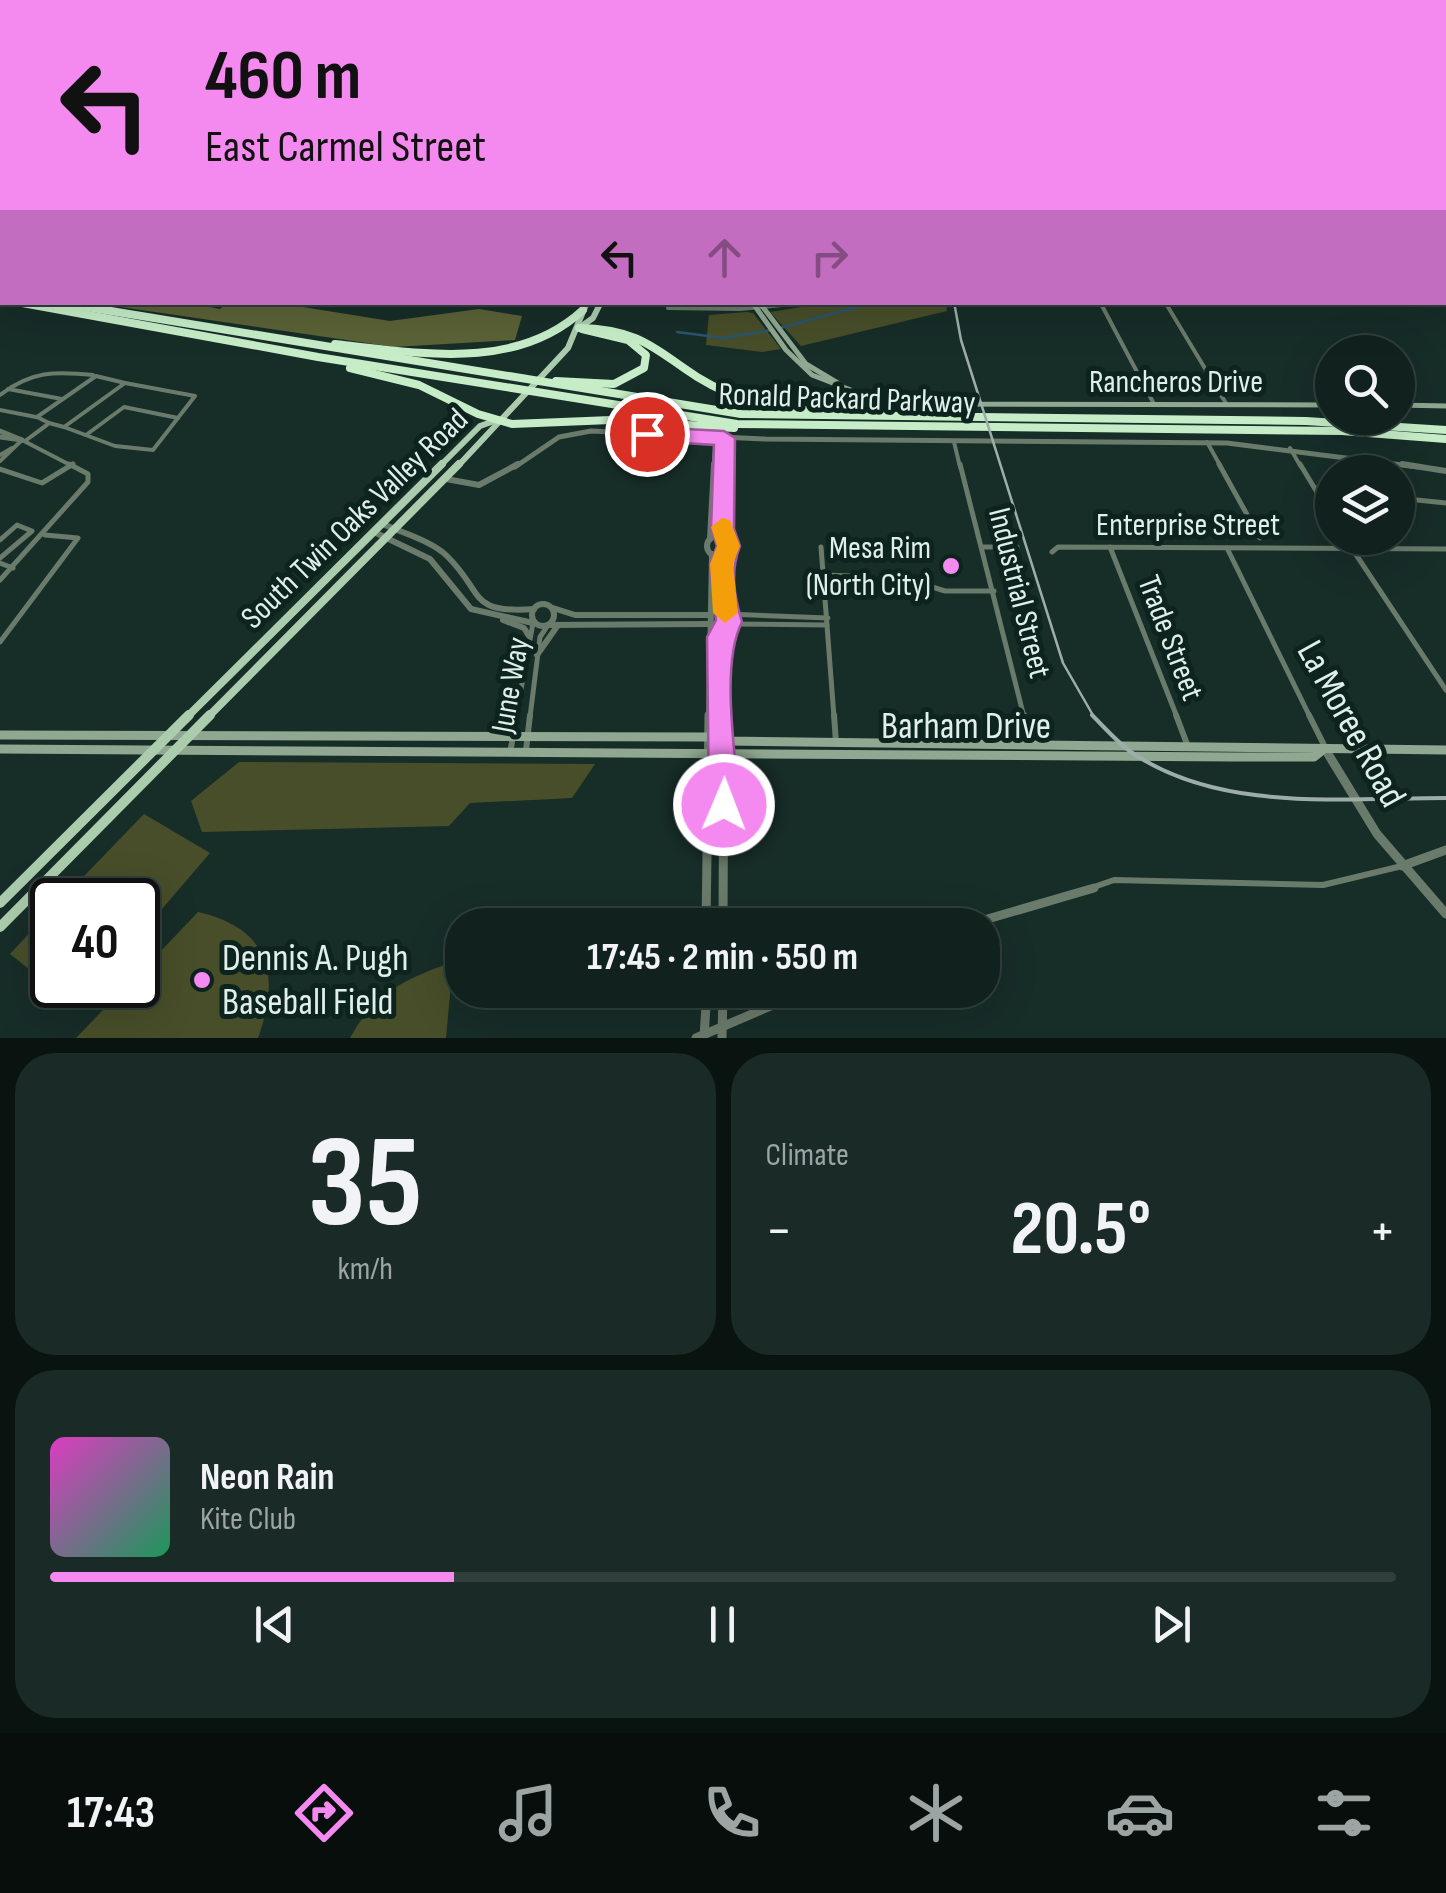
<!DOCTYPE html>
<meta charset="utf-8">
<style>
:root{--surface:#11221e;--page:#1a2a27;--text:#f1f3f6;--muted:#9ca4a4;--line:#303f3c;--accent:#f489f0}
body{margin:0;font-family:"Sofia Sans Condensed",sans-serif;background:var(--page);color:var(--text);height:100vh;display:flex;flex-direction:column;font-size:38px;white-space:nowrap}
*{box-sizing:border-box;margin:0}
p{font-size:32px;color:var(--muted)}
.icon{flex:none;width:55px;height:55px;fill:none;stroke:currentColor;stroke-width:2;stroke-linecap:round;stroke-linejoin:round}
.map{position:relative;height:1038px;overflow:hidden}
.drawer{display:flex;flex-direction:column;gap:15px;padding:15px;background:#091310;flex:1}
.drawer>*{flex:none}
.banner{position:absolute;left:0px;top:0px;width:1448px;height:305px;box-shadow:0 10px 40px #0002,0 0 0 2px var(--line);background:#f489f0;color:#111;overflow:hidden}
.fabs{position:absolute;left:1315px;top:335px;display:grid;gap:20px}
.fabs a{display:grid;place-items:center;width:100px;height:100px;border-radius:50%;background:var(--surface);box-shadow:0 10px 40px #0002,0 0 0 2px var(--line);font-size:50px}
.speed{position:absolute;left:30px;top:878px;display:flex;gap:20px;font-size:50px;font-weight:700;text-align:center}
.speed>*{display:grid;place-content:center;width:130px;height:130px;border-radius:50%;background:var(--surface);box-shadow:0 10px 40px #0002,0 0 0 2px var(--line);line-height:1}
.speed .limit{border:5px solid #111;border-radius:15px;background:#fff;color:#111}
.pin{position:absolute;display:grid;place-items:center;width:85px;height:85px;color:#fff;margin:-42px;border:5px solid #fff;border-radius:50%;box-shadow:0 2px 10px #0007}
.me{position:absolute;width:110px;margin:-55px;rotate:1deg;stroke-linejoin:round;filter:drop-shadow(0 0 8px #0008)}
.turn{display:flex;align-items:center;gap:35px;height:210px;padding:0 40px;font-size:45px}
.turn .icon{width:130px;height:130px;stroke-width:2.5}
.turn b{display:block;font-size:70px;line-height:85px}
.lanes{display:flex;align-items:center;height:95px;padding:0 40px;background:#0003;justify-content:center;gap:50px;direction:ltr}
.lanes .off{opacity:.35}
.big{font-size:75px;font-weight:700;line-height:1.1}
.drawer .card{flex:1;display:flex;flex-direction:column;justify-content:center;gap:15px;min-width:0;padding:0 35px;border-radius:40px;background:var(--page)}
.drawer .dial{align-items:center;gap:0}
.dial b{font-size:130px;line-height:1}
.song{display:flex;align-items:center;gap:30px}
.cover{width:120px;height:120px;border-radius:15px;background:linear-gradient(135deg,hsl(310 70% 55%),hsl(150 70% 35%))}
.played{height:10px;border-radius:5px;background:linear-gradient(90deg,var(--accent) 30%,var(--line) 30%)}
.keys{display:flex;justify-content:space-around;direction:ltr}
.heat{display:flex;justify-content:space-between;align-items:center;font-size:55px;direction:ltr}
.drawer .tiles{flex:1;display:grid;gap:15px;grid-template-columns:1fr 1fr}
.card:last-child{grid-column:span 2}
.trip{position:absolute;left:445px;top:908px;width:555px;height:100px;border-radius:40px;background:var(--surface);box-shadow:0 10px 40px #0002,0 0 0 2px var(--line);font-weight:700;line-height:100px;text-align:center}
.menu{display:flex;height:160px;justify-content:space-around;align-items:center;background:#070e0c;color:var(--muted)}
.menu .icon{width:70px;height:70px}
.menu .selected{color:var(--accent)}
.menu b{font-size:45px;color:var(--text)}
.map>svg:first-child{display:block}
.green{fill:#484e29}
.forest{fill:#5b6236}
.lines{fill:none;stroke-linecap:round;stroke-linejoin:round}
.stream{stroke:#29556e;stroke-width:2.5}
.minor-far3{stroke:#6a7a6b;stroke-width:2.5}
.minor-far2{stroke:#6a7a6b;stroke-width:4}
.minor-far1{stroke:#6a7a6b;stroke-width:5}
.minor{stroke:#6a7a6b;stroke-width:6}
.tertiary-far3{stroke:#6a7a6b;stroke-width:4}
.tertiary-far2{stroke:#6a7a6b;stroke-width:5}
.tertiary-far1{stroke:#6a7a6b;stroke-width:6}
.tertiary{stroke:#6a7a6b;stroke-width:9}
.secondary-far2{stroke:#90a891;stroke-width:4}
.secondary-far1{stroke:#90a891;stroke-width:5}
.secondary{stroke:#90a891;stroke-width:9}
.primary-far3{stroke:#acccae;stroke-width:4}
.primary-far2{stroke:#acccae;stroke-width:6}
.primary-far1{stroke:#acccae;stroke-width:8}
.primary{stroke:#acccae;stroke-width:10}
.motorway{stroke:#c6edc8;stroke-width:8}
.tram-far1{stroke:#9daea9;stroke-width:2.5}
.tram{stroke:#9daea9;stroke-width:4}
.rail-casing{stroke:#9daea9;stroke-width:5}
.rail{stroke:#0d241e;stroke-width:2.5;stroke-dasharray:4;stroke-linecap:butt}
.route{fill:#f489f0;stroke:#9f599c;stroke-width:2.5}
.slow{fill:#f59e0b}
.poi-dot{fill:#f489f0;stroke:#0d241e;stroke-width:4}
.labels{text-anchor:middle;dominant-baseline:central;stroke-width:10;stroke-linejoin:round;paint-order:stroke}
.street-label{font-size:32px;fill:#e1efeb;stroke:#0d241e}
.poi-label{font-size:32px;fill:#e1efeb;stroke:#0d241e;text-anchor:end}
.near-street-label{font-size:38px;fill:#e1efeb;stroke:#0d241e}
.near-poi-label{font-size:38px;fill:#e1efeb;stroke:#0d241e;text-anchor:start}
</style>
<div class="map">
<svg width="1446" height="1038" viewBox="0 0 1446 1038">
<rect width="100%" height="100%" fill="#172d28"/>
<g class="green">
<polygon points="833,302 946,303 947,311 801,346 770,312"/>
<polygon points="746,312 753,313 781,349 762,352 706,345 709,315"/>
<polygon points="239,762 595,764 572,798 470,803 449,826 202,832 191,801"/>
<polygon points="144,814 210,853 138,937 138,900 61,900"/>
<polygon points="52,909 52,985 96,985 77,1007 10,954"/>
<path d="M 198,912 C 268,928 282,973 258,1038 L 76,1038 L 127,985 L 138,985 L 138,975 Z"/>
<path d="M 453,962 L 446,1038 L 350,1038 C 375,992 405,979 453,962 Z"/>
</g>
<polygon class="forest" points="186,302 220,309 227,303 278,303 390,321 479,309 522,316 515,340 394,347 93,303"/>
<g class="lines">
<g class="stream">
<polyline points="780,328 875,302"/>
<polyline points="677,332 723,338 772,330"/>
</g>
<g class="minor-far3">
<polyline points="28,0 33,2"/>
<polyline points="447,0 453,2"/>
<polyline points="740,0 757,2"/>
<polyline points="1062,0 1066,2"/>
<polyline points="1311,0 1318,2"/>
<polyline points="246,2 251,0"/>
<polyline points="659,2 666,0"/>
<polyline points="1172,2 1181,0"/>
<polyline points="1282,2 1288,0"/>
</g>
<g class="minor-far2">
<polyline points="670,302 668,308 740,309 813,302"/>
<polyline points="1100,302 1154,404"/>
<polyline points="1165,302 1227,405"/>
<polygon points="125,383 195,396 153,450 115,446 64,427"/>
<polyline points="8,389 62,399"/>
<path d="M 0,395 C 31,371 55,371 93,375"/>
<polyline points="0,410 36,417"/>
<polyline points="49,423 37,417 96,376 125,383"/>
<polyline points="86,435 124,407 178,418"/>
<polyline points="32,436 49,423 64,427"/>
<polyline points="25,441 47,425"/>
<polyline points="954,442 960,467"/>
<polyline points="1207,442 1221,467"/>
<polyline points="1290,448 1301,467"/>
<polyline points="0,455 12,448"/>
<polyline points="0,461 22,440 74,467"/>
<polyline points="69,467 73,464"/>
</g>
<g class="minor-far1">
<polyline points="960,464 1024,717"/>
<polyline points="1219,464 1260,538"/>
<polyline points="1300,464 1332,517"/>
<polyline points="0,469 42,483 73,464"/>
<polyline points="1315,488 1332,490"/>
<polyline points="1398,498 1446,503"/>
<polyline points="1345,538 1446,690"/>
<polyline points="0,540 17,525 32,531 0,558"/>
<polyline points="821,547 834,717"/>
<polyline points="982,547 1017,547"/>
<polyline points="1110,547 1177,717"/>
<polyline points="1227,548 1310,717"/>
<polyline points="1052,552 1058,547 1446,549"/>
<polyline points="0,563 13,568"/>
<polyline points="824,575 851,576"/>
<polyline points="897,576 945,591 994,591"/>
<polyline points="0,580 88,482 88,474 69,464"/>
<polyline points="727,614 828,618"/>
<polyline points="728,624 827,625"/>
<polyline points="0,642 78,538 45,535"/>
<polyline points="516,717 533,623"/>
<polyline points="530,717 540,637 548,625"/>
</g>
<g class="minor">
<polyline points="834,715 836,742"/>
<polyline points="1024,715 1031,744"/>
<polyline points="1176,715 1187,744"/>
<polyline points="1309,715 1325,747"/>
<polyline points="526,750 530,715"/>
<polyline points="510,753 517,715"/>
<polyline points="1094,887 1114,880 1323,885 1402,866"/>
</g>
<g class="tertiary-far3">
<polyline points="12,2 22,0"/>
<polyline points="1252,2 1259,0"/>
</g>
<g class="tertiary-far2">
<polyline points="0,431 22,440"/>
<polyline points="0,437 22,440"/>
<polyline points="515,467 559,437 591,431 765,439 1227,443 1418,467"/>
<polyline points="714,467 716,438"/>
<polyline points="724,467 725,438"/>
</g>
<g class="tertiary-far1">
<polyline points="1402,464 1446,471"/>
<polyline points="446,479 479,485 518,464"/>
<path d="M 383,524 C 402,533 432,541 447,556 C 485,593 467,614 534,609"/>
<polyline points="374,532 430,559 471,609 533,623"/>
<circle cx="717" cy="546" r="10"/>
<polyline points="710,539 714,464"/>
<polyline points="723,539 724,464"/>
<circle cx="543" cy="615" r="11"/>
<polyline points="553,608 575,615 709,615"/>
<polyline points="503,620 524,628 529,636"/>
<polyline points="548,625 708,624"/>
<polyline points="537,655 558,625"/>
<polyline points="709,717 712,554"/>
<polyline points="724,717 720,639 729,622 721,587 726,552"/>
</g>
<g class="tertiary">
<polyline points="1325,749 1377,834 1446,914"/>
<polyline points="1402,866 1446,850"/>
<polyline points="706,925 709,715"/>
<polyline points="723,925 724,715"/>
<polyline points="967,925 1094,888"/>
<polyline points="704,1037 707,990"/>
<polyline points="696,1038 808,990"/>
<polyline points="722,1038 723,990"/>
</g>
<polyline class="secondary-far2" points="794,0 812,2"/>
<g class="secondary-far1">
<polyline points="752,302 786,350 812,375 874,399 942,404 1332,405"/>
<polyline points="759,302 806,364 841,385"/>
<polyline points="1398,405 1446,406"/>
</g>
<g class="secondary">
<polyline points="0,735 709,737 724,741 1446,750"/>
<polyline points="0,749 1235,757 1314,757 1324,749"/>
</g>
<polyline class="primary-far3" points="130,0 142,2"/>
<g class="primary-far2">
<polyline points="579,328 593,318 601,302"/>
<polyline points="439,467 480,426 497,420"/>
<polyline points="457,467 568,348 587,302"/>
</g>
<g class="primary-far1">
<polyline points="187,717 442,464"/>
<polyline points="208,717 459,464"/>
</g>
<g class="primary">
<polyline points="0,903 189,715"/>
<polyline points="0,927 210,715"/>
</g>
<g class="motorway">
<polyline points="17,302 318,357 737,424 1342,431 1446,439"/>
<polyline points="56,302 741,414 1306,421 1446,430"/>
<path d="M 579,328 C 656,329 664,365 726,392 C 773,413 829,411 880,413"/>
<path d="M 335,344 C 419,353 516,372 583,310"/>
<polyline points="350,368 419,385 478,414 512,424 611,420 734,428"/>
<polyline points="556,381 614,384 644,368 646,355 628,340 582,329"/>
</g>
<g class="tram-far1">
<polyline points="100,0 111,2"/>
<polyline points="954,302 961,340 1063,663 1094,717"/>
</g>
<path class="tram" d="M 1092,715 C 1104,727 1117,742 1131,752 C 1220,813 1344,798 1446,798"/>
<g class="rail-casing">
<polyline id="rail" points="104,0 115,2"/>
</g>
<use href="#rail" class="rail"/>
</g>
<path class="route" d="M 647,427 L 724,431 L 735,438 L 734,529 L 740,546 C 730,572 734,595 742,622 C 720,665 736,755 739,805 L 735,815 L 724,820 L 713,815 L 709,805 L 707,637 L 716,620 L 710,564 L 717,546 L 711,529 L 714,445 L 639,440 L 636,434 Z"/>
<polygon class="slow" points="722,518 730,520 740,546 733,564 738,613 725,623 713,613 710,564 717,546 711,527"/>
<g class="poi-dot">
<circle cx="951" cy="566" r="10"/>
<circle cx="202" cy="980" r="10"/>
</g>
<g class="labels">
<g class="street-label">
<text x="1176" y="382">Rancheros Drive</text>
<text transform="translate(847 399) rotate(2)">Ronald Packard Parkway</text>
<text transform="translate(355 519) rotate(-44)">South Twin Oaks Valley Road</text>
<text x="1188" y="525">Enterprise Street</text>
<text transform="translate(1019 593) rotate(76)">Industrial Street</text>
<text transform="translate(1170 638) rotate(69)">Trade Street</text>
<text transform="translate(511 685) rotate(-80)">June Way</text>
</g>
<g class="poi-label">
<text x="931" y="548">Mesa Rim<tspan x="931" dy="37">(North City)</tspan></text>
</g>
<g class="near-street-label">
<text transform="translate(1351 724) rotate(61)">La Moree Road</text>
<text x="966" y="726">Barham Drive</text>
</g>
<g class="near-poi-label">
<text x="222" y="958">Dennis A. Pugh<tspan x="222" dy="44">Baseball Field</tspan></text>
</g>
</g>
</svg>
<div class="fabs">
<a><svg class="icon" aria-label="search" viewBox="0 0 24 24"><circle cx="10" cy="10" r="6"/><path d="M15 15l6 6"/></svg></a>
<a><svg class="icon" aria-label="layers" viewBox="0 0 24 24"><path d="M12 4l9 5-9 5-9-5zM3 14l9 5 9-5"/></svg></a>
</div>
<div class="speed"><div class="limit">40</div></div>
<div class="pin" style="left:647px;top:434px;background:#d93025"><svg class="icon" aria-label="arrive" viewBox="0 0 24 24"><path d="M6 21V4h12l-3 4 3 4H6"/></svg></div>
<svg class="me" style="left:724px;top:805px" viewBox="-20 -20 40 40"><circle r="17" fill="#f489f0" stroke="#fff" stroke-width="3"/><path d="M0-11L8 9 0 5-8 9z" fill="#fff"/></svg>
<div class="trip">17:45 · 2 min · 550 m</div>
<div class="banner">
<div class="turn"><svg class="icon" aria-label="left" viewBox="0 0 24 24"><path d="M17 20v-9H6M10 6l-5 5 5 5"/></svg><div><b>460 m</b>East Carmel Street</div></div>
<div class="lanes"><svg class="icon" aria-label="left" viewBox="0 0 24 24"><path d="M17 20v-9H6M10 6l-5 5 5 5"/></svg><svg class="icon off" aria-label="ahead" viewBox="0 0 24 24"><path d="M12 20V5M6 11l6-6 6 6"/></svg><svg class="icon off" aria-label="right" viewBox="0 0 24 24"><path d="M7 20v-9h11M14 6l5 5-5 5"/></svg></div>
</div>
</div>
<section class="drawer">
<div class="tiles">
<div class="card dial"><b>35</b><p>km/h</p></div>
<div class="card"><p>Climate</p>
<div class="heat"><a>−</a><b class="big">20.5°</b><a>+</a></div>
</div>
<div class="card">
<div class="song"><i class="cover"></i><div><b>Neon Rain</b><p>Kite Club</p></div></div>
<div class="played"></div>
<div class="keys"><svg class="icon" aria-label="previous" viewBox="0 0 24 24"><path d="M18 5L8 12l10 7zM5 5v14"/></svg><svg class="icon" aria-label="pause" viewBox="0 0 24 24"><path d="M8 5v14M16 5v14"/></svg><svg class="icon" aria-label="next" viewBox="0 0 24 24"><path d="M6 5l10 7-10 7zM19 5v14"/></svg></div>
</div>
</div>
</section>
<nav class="menu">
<b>17:43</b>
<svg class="icon selected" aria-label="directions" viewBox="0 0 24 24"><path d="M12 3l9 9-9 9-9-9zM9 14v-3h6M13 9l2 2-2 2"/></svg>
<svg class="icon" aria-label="music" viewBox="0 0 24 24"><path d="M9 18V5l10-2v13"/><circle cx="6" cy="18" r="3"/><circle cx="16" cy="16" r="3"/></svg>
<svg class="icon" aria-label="phone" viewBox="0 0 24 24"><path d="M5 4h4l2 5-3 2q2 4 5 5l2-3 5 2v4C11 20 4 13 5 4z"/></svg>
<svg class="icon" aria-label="climate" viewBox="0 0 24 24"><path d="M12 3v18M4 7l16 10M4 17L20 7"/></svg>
<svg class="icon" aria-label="car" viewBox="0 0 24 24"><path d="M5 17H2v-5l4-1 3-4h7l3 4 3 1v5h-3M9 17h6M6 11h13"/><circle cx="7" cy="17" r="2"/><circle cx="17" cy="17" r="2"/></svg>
<svg class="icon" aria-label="filters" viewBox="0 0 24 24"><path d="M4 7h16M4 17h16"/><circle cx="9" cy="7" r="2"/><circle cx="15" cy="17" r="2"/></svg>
</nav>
